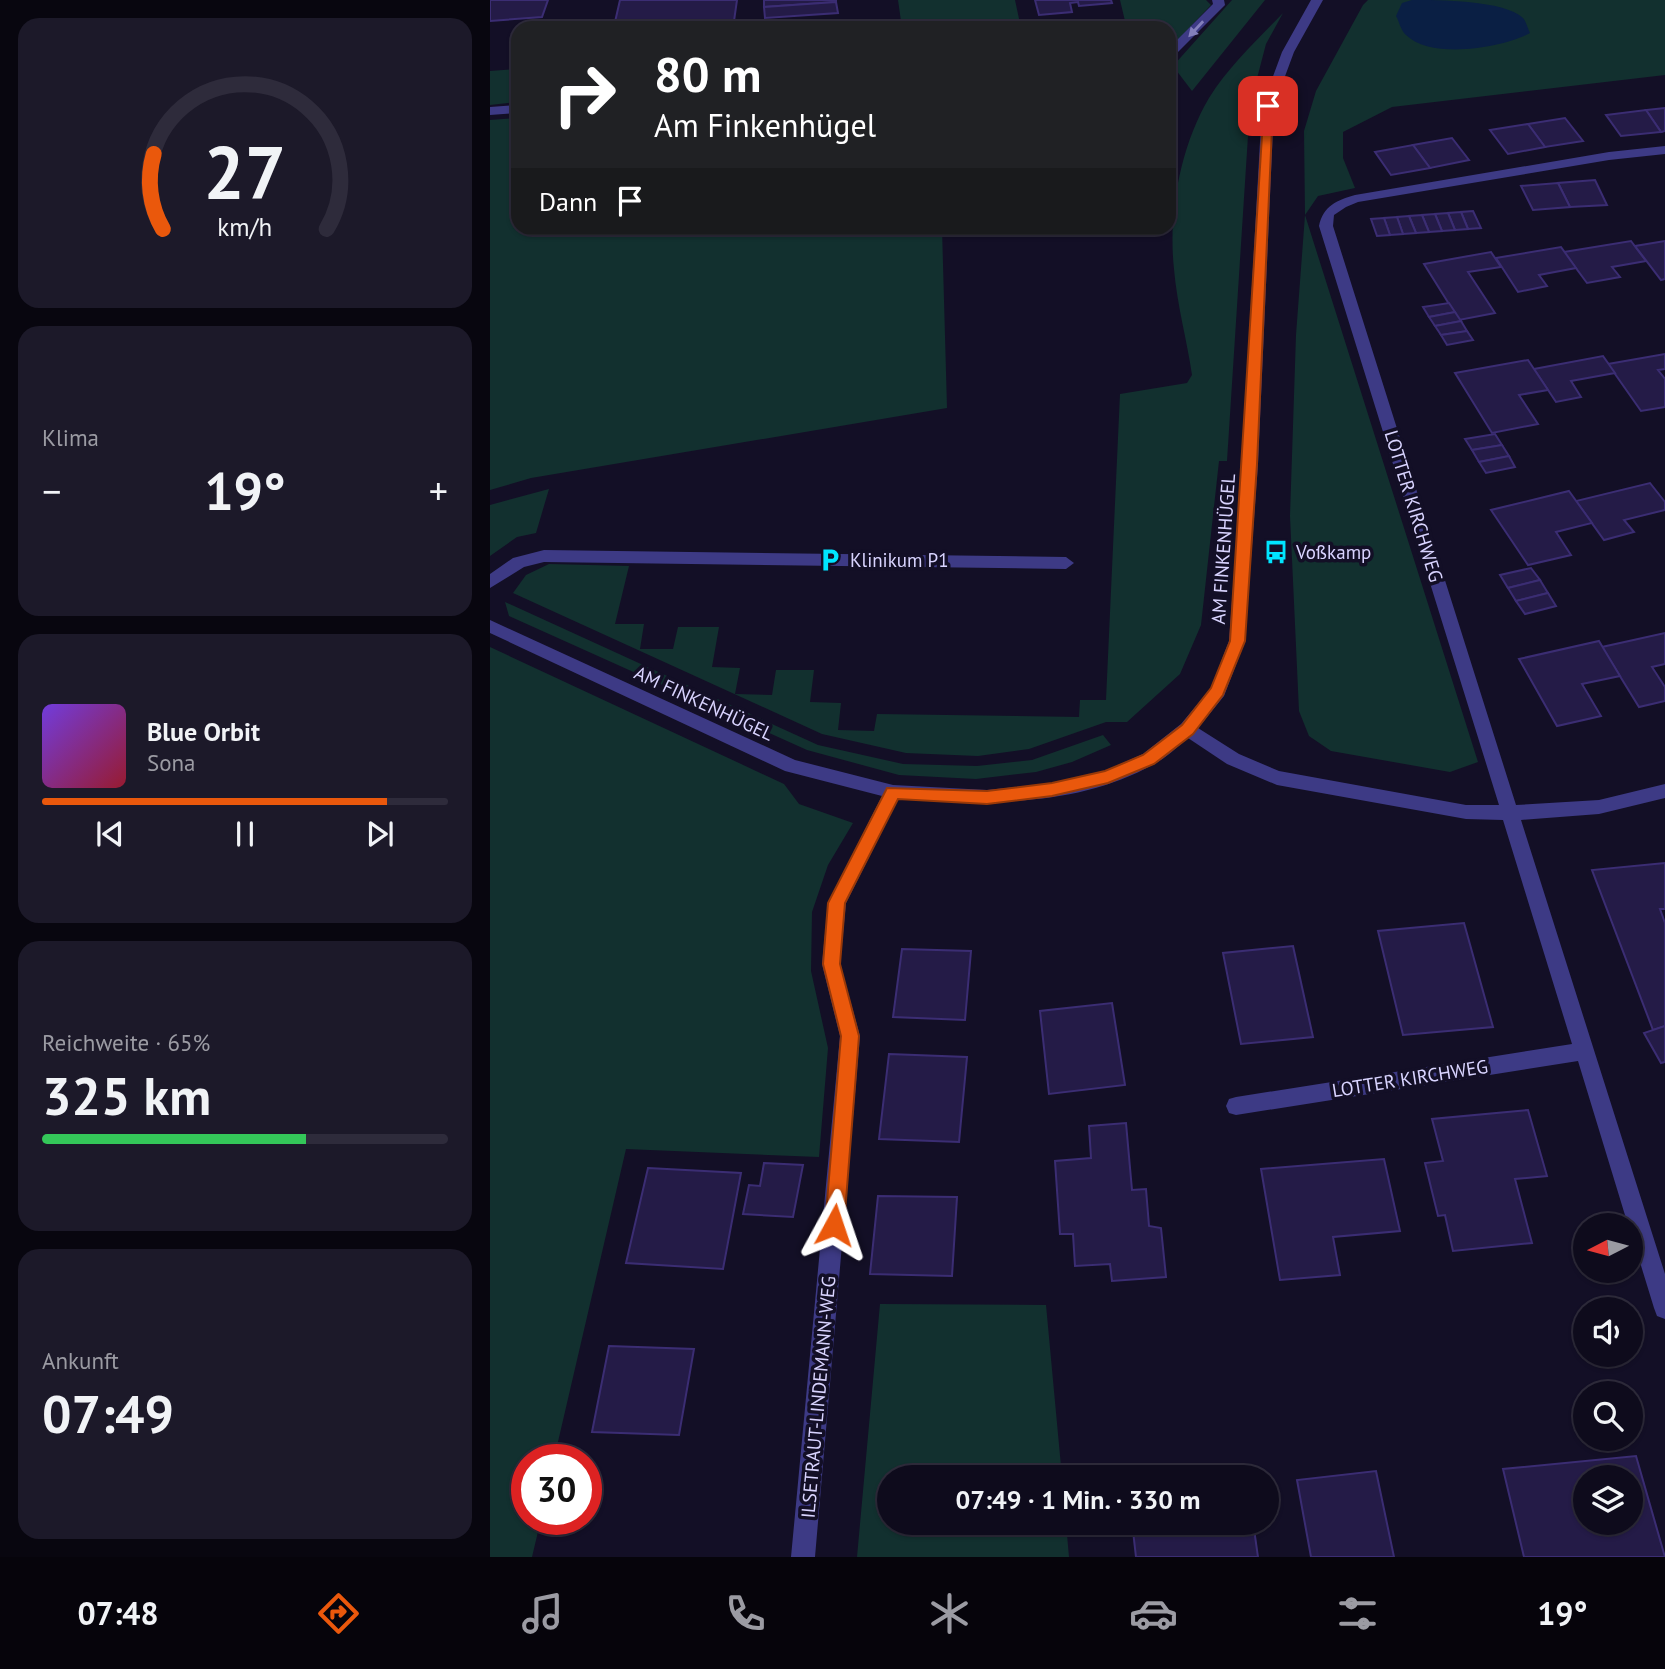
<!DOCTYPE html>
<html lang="de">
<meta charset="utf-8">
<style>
:root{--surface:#0e0b1c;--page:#1c1929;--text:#f1f3f6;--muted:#9b9ba3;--line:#2e2b3b;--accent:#ea580c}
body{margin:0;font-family:"PT Sans",sans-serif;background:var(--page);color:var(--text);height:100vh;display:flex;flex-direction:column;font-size:26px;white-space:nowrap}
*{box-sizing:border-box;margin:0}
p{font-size:23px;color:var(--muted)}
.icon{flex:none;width:38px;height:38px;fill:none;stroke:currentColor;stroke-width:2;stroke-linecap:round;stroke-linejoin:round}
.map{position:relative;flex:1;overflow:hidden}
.drawer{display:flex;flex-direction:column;gap:18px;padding:18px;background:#08060f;width:490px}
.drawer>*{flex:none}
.hud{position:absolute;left:21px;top:21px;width:665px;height:214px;border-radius:21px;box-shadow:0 2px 5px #0004,0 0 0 2px var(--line);background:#202124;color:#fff;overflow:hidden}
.needle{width:46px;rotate:264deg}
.fabs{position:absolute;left:1083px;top:1213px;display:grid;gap:14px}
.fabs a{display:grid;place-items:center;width:70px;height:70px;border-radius:50%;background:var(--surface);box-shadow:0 2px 5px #0004,0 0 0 2px var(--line);font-size:35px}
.speed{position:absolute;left:21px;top:1444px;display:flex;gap:14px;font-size:35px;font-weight:700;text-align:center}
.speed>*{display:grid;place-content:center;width:91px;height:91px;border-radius:50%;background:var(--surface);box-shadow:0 2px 5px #0004,0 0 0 2px var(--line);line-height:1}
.speed .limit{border:10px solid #d22;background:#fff;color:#111}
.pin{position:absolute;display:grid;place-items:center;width:60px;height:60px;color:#fff;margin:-30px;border-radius:14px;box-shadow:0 4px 10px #0006}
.me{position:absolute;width:77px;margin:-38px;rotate:5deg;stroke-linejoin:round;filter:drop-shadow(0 0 5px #0008)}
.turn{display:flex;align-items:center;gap:24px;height:147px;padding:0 28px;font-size:32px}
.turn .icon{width:91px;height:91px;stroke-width:2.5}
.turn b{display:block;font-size:49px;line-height:60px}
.then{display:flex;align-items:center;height:66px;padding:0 28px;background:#0003;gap:14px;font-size:26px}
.big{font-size:52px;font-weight:600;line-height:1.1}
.drawer .tile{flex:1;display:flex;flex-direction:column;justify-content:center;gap:10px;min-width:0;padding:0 24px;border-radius:21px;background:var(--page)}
.drawer .dial{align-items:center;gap:0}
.dial svg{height:182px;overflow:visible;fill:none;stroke:var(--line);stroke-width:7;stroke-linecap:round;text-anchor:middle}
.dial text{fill:var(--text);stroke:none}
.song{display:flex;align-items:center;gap:21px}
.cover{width:84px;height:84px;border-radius:10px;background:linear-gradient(135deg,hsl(260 70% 55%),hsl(350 70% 35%))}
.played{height:7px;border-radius:4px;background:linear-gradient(90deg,var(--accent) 85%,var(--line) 85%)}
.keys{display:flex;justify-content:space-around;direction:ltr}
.heat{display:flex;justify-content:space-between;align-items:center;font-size:38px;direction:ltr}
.charge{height:10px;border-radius:5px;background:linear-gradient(90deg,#34c759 65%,var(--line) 0)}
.trip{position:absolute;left:387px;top:1465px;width:402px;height:70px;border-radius:35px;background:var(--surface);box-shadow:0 2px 5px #0004,0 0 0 2px var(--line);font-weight:600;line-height:70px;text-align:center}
.menu{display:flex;height:112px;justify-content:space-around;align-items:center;background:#06040b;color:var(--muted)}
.menu .icon{width:49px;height:49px}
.menu .active{color:var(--accent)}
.menu b{font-size:32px;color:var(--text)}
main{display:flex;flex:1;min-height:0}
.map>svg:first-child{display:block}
.green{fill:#12302f}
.water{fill:#0a1f44}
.building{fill:#241b47;stroke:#3b2d73;stroke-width:2;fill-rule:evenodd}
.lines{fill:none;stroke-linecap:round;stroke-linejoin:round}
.minor{fill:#3d3a85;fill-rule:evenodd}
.oneway{fill:#837fbc}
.route{fill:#ea580c;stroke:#983908;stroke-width:2}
.labels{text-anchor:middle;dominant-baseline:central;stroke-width:7;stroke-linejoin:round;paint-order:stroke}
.street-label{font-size:19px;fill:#d9d4ff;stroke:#130f26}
.poi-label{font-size:19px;fill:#d9d4ff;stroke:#130f26;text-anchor:start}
</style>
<main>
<section class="drawer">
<div class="tile dial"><svg viewBox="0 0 100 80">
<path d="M14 69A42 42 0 1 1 86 69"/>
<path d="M14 69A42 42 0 0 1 10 36" stroke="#ea580c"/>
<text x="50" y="56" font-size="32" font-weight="700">27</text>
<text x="50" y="72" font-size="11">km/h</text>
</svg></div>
<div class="tile"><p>Klima</p>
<div class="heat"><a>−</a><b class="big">19°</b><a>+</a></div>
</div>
<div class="tile">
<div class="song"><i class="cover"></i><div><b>Blue Orbit</b><p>Sona</p></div></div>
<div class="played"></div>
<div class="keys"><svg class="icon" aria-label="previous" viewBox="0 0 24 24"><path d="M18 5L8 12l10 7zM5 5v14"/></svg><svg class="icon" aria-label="pause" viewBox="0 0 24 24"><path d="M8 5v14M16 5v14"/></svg><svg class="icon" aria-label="next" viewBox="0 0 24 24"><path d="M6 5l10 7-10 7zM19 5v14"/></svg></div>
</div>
<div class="tile"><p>Reichweite · 65%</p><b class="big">325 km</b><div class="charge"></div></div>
<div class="tile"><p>Ankunft</p><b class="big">07:49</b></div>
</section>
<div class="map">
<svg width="1175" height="1557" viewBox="0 0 1175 1557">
<rect width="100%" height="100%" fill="#130f26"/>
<g class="green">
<polygon points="408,0 525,0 531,28 635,21 630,0 716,0 721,5 679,49 679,28 412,28"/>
<polygon points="742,0 775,0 702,91 683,66"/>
<polygon points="878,0 1175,0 1175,75 902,107 853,132 853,158 865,188 828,196 815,215 988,762 960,772 841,751 819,736 809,711 800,516 806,335 815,215 814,131 826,91 873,5"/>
<path d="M 793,13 L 776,44 L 760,105 L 737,461 L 729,461 L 711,625 L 690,674 L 637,722 L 616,722 L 539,749 L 488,756 L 416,753 L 332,734 L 23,593 L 36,575 L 59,564 L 139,566 L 125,624 L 154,624 L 150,649 L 183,649 L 188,627 L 229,627 L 222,667 L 250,668 L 245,694 L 282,695 L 286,670 L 324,670 L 320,702 L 351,703 L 348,730 L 384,731 L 387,714 L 589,717 L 590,700 L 616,700 L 630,394 L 697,383 L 702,375 C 697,340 687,305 684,269 C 678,214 690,147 719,98 C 739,66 767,40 793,13 Z"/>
<polygon points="28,69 28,102 0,105 0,71"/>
<polygon points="28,118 28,228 452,228 457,408 41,478 0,490 0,120"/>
<polygon points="59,489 46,533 27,537 0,556 0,505"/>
<polygon points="15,602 328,745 413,764 487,766 542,760 613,735 621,745 582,762 546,772 486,779 409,775 317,750 19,616"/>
<polygon points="0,647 294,784 309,804 363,823 338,865 322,912 321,971 338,1048 329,1157 136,1149 64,1459 37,1460 37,1519 51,1519 42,1557 0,1557"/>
<polygon points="390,1304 556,1305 572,1477 399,1477 399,1522 576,1523 579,1557 367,1557"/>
</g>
<path class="water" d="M 922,0 C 948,0 1014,0 1033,18 C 1036,21 1038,29 1040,33 C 1014,48 941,60 916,35 C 911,31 909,21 906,16 L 912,3 Z"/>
<g class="building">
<polygon points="0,0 58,0 52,17 0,21"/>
<polygon points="130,0 247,0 244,21 168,28 152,28 154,21 125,22"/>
<polygon points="274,0 346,0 346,2 274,7"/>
<polygon points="545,0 621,0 622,3 589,6 588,2 580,3 582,12 549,15"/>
<polygon points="346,2 348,13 275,18 274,7"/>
<polygon points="1175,108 1175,131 1171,132 1156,110"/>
<polygon points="1156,110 1171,132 1131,136 1116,115"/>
<polygon points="1075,118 1093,141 1055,147 1038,124"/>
<polygon points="1038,124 1055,147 1018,154 1000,130"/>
<polygon points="962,138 979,160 940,168 923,145"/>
<polygon points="923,145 940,168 901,175 885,152"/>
<polygon points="1105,180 1117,205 1080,207 1068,183"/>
<polygon points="1068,183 1080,207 1043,210 1031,186"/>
<polygon points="983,211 991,228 978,229 971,212"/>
<polygon points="971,212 978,229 965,230 958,213"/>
<polygon points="958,213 965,230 952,231 945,214"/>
<polygon points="945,214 952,231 939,232 932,215"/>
<polygon points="932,215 939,232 926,233 919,216"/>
<polygon points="919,216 926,233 913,234 907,217"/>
<polygon points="907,217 913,234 900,235 894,218"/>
<polygon points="894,218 900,235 887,236 881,219"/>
<polygon points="265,228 301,228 302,231 266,234"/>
<polygon points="1141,241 1156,261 1122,267 1130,277 1097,283 1074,252"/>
<polygon points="1175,241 1175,279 1171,280 1145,246"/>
<polygon points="1071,247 1086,268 1049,275 1057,286 1028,292 1006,258"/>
<polygon points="1001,252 1011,267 978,272 1005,313 969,320 934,264"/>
<polygon points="959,303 965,312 939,317 933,307"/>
<polygon points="965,312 971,321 945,326 939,317"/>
<polygon points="971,321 977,331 951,335 945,326"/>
<polygon points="977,331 983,340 957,345 951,335"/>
<polygon points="1175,354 1175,369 1168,370 1175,379 1175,407 1151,411 1118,364"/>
<polygon points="1113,356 1125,373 1081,381 1091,397 1066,402 1044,369"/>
<polygon points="1038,360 1058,390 1029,395 1048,424 1002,433 965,373"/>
<polygon points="1005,434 1012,445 982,450 975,439"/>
<polygon points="1012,445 1019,456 989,462 982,450"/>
<polygon points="1019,456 1025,467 996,473 989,462"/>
<polygon points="1160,483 1175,502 1175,510 1134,520 1144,532 1114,540 1086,501"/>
<polygon points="1079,491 1102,523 1066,532 1081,555 1038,565 1001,510"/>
<polygon points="1041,568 1050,580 1018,588 1010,575"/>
<polygon points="1050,580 1058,593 1026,601 1018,588"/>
<polygon points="1058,593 1066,606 1035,614 1026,601"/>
<polygon points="1175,633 1175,664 1162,667 1175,687 1175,701 1149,707 1112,647"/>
<polygon points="1109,641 1130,676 1092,684 1111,716 1067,726 1029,659"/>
<polygon points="1175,863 1175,909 1170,909 1175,923 1175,1026 1163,1030 1102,870"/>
<polygon points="974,923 1003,1027 913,1035 888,931"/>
<polygon points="803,946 823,1037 751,1044 733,953"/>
<polygon points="412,949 481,951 475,1020 403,1017"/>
<polygon points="622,1003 635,1085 559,1094 550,1011"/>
<polygon points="1175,1026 1175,1062 1171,1063 1154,1033"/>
<polygon points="399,1054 477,1057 469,1142 389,1139"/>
<polygon points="1038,1110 1057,1176 1025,1179 1042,1243 963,1251 955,1215 948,1216 935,1163 953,1161 942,1119"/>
<polygon points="636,1123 642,1190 656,1189 659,1226 671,1228 676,1277 622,1281 620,1264 585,1266 583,1234 570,1234 565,1161 601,1158 599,1126"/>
<polygon points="894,1159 910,1231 843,1237 850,1275 790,1280 771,1169"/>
<polygon points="274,1163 313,1165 303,1217 253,1214 259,1185 270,1186"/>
<polygon points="158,1168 251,1173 233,1269 136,1263"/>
<polygon points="388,1196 467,1197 462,1276 380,1274"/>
<polygon points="119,1346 204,1349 189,1435 102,1432"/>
<path d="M 1146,1456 L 1175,1557 L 1034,1557 L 1013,1469 ZM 1096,1477 L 1141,1477 L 1141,1522 L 1096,1522 Z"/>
<polygon points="886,1471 904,1557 821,1557 807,1480"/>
<polygon points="642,1522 763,1522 768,1557 646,1557"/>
</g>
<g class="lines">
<g class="minor">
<polygon points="722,0 734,0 735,5 683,57 679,59 679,48 723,4"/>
<path d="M 821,0 L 833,0 L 804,52 L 784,106 L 768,464 L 755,641 L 734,696 L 708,728 L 749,754 L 789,771 L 976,805 L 1009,805 L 829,226 C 833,206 847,200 865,195 L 1119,152 L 1175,146 L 1175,154 L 1119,160 L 868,202 L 856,207 L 844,215 L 843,226 L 1026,805 L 1109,800 L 1175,784 L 1175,798 L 1109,814 L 1031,820 L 1175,1274 L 1175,1319 L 1167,1316 L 1164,1308 L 1141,1233 L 1141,1225 L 1138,1225 L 1088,1061 L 746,1115 L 739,1113 L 736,1106 L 739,1099 L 746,1097 L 1082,1044 L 1013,820 L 976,819 L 787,785 L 737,764 L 698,738 C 687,747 676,758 664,764 C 586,808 493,804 408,799 L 356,903 L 350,964 L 370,1036 L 325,1557 L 301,1557 L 350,1036 L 332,964 L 338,903 L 392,796 L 295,771 L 0,633 L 0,620 L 305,760 L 403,785 L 497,790 L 562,783 L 615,771 L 653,754 L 691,724 L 721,688 L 739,641 L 752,464 L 772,106 L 792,52 Z"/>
<polygon points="28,105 28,113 0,115 0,107"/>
<polygon points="54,550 576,557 584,563 576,569 54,562 34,567 0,588 0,574 23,558"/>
</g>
</g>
<defs><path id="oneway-solid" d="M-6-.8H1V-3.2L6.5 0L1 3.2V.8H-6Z" transform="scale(1.75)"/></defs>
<use class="oneway" href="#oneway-solid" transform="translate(706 29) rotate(133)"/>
<polygon class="route" points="774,104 783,106 767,464 755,641 733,695 703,734 664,764 618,783 562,796 497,804 408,799 355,903 350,964 369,1036 354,1225 351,1231 344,1234 337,1231 335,1225 351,1036 333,964 338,903 397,788 497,791 562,783 615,771 653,755 692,725 721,688 740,641"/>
<defs>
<g id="bus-bare" transform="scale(1.89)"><path d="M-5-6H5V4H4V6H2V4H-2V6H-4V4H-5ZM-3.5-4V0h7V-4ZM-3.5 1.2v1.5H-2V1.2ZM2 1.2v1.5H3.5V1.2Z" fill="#00e5ff" stroke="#130f26" stroke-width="2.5" paint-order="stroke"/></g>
<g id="parking-bare" transform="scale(1.89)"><path d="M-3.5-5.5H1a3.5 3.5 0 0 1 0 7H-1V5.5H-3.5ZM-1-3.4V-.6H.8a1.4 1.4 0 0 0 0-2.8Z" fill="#00e5ff" stroke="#130f26" stroke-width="2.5" paint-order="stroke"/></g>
</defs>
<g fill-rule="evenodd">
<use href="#bus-bare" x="786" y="552"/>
<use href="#parking-bare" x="340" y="560"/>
</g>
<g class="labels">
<g class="street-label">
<text transform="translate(924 506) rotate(73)">LOTTER KIRCHWEG</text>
<text transform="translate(733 549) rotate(-86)">AM FINKENHÜGEL</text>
<text transform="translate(214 703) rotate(25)">AM FINKENHÜGEL</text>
<text transform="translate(920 1078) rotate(-9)">LOTTER KIRCHWEG</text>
<text transform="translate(328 1397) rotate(-85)">ILSETRAUT-LINDEMANN-WEG</text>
</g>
<g class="poi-label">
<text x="806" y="552">Voßkamp</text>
<text x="360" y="560">Klinikum P1</text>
</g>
</g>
</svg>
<div class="fabs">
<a><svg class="needle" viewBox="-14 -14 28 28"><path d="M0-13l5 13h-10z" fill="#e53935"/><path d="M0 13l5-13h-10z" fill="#9b9ba3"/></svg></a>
<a><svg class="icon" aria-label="sound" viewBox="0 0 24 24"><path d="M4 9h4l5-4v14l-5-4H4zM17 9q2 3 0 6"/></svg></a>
<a><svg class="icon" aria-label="search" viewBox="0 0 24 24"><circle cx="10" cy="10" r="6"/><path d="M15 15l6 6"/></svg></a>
<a><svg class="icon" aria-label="layers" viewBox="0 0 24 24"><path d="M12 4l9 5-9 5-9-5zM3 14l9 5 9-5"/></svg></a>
</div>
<div class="speed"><div class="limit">30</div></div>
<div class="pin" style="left:778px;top:106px;background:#d93025"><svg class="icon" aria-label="arrive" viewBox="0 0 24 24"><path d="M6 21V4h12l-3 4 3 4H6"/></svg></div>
<svg class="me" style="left:344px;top:1225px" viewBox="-20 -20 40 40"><path d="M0-17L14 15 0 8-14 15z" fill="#ea580c" stroke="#fff" stroke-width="4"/></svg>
<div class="trip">07:49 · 1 Min. · 330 m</div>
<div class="hud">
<div class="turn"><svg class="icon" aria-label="right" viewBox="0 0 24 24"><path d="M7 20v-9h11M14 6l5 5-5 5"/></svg><div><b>80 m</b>Am Finkenhügel</div></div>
<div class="then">Dann<svg class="icon" aria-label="arrive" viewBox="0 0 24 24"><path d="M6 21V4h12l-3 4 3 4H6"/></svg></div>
</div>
</div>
</main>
<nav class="menu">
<b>07:48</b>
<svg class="icon active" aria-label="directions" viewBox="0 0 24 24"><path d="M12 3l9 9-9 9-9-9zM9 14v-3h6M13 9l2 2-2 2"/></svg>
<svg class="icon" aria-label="music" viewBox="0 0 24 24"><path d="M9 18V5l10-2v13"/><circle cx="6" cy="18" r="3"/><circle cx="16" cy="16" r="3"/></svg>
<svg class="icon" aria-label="phone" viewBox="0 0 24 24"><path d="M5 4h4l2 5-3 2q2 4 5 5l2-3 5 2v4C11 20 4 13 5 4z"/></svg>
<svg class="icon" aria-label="climate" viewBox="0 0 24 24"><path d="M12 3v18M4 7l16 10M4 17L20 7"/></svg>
<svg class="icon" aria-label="car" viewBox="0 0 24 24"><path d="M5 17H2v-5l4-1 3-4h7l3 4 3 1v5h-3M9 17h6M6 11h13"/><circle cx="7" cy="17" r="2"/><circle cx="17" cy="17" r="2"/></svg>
<svg class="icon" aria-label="filters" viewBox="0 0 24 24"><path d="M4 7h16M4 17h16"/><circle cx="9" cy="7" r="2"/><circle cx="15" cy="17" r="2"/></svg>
<b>19°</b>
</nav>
